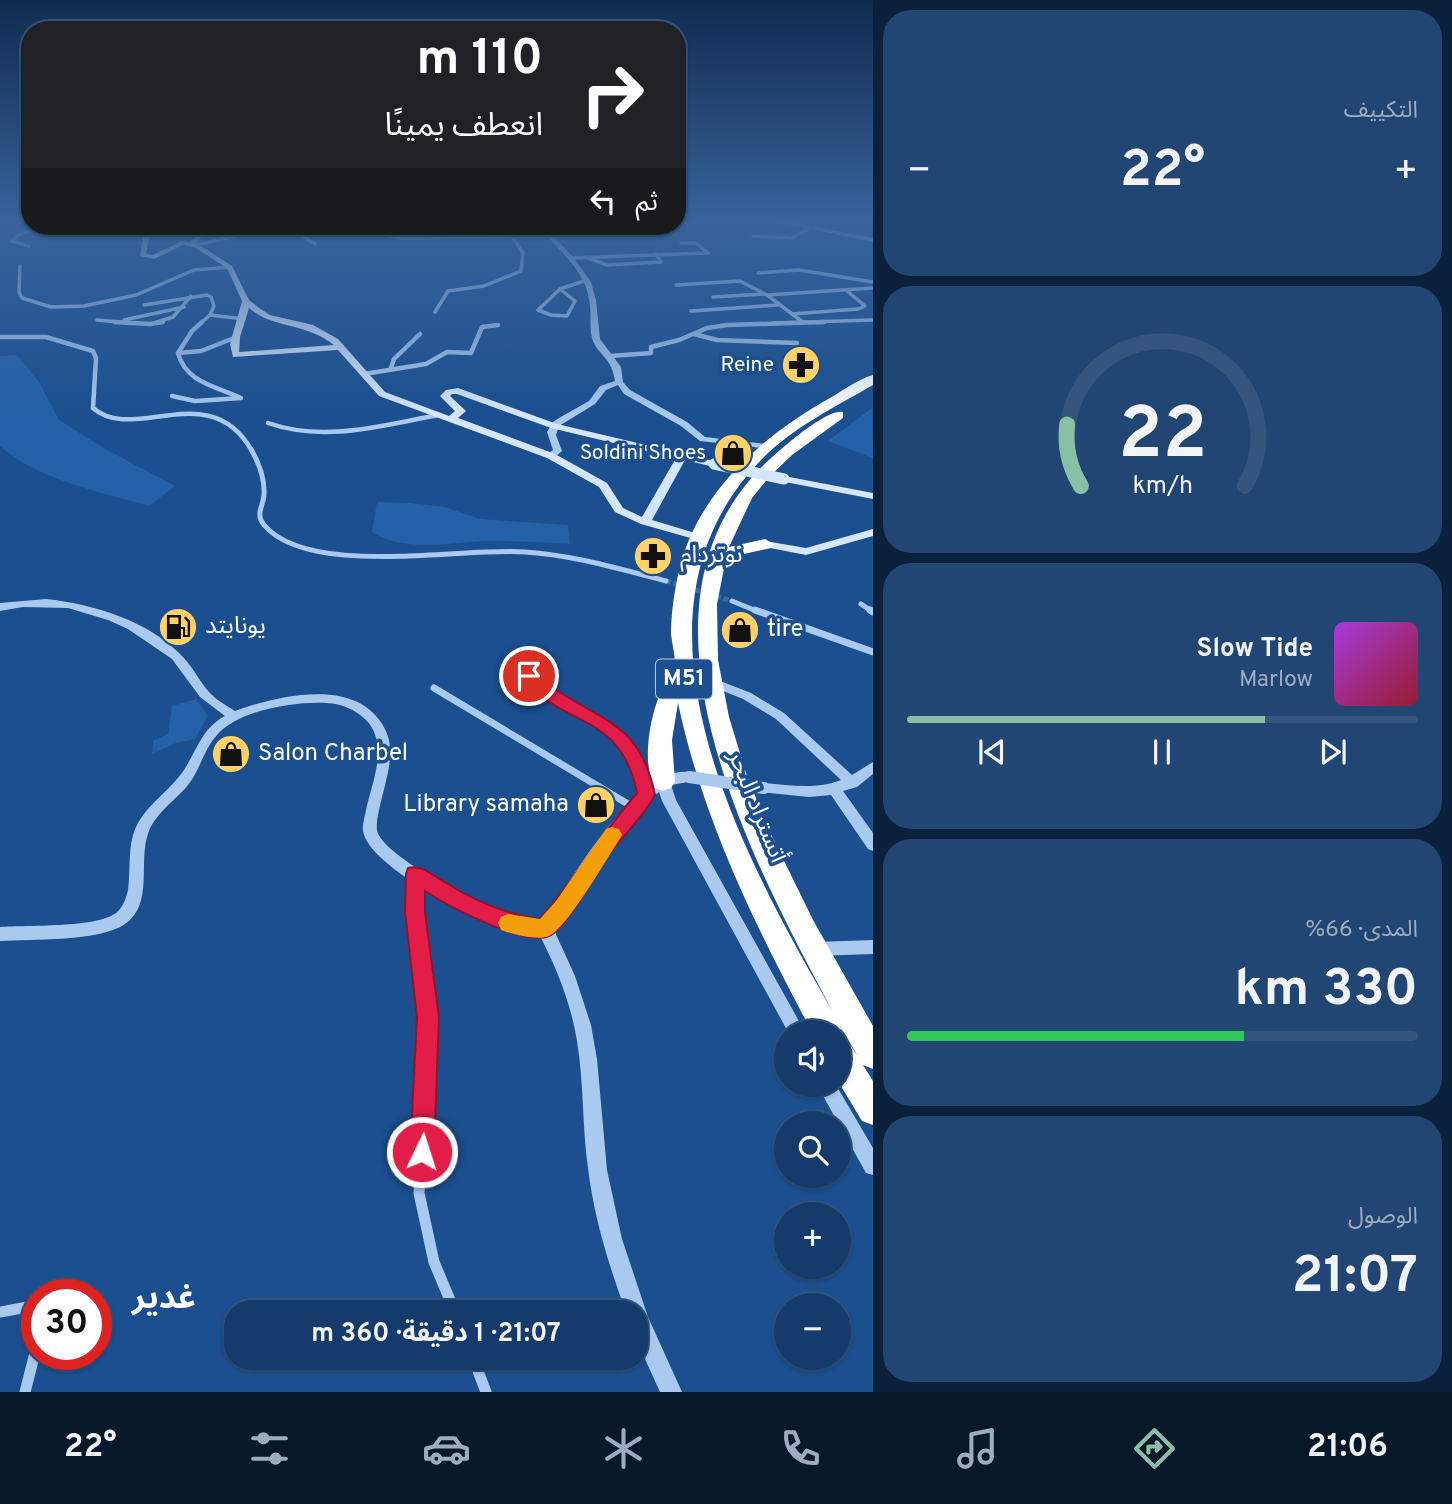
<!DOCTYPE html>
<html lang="ar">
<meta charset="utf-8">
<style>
:root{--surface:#143b6b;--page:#214673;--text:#f1f3f6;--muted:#9dadc1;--line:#33557e;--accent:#8abfa5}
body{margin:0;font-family:Overpass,"Noto Sans Arabic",sans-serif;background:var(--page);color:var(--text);direction:rtl;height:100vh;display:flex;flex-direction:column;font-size:26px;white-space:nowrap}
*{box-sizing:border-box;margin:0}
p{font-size:23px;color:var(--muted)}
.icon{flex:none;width:38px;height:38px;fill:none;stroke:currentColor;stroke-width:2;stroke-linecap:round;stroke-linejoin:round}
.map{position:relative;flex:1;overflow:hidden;direction:ltr}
.drawer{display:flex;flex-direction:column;gap:10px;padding:10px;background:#0b203b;width:579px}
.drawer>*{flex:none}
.top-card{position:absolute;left:21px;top:21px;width:665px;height:214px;border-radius:28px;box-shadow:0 2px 5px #0004,0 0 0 2px var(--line);direction:rtl;background:#202124;color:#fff;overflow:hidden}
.fabs{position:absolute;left:774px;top:1020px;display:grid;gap:14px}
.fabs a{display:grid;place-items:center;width:77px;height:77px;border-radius:50%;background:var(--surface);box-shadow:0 2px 5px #0004,0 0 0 2px var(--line);font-size:35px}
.speed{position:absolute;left:21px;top:1279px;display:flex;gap:14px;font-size:35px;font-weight:700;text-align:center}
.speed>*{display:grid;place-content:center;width:91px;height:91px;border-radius:50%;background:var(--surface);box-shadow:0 2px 5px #0004,0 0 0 2px var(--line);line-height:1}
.speed .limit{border:10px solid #d22;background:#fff;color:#111}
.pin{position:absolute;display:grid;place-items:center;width:60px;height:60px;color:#fff;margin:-30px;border:4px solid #fff;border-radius:50%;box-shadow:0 2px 7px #0007}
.me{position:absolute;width:77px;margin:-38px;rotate:4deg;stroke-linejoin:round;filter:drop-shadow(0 0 5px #0008)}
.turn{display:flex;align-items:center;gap:24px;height:147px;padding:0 28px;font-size:32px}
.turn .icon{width:91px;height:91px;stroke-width:2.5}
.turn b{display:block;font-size:49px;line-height:60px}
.then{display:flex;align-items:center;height:66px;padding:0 28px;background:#0003;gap:14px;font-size:26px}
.big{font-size:52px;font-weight:700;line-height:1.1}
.drawer .widget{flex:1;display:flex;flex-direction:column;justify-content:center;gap:10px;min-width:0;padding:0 24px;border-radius:28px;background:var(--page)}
.drawer .dial{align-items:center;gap:0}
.dial svg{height:182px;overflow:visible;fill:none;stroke:var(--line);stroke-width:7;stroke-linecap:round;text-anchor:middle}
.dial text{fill:var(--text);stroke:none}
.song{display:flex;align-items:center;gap:21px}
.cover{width:84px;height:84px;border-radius:10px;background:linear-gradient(135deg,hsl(280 70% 55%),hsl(350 70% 35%))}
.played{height:7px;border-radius:4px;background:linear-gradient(90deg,var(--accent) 70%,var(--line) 70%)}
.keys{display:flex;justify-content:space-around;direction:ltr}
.heat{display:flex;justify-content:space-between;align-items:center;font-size:38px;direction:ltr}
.charge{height:10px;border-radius:5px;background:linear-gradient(90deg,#34c759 66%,var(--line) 0)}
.trip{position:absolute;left:224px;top:1300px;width:424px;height:70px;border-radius:28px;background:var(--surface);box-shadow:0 2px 5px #0004,0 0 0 2px var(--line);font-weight:700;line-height:70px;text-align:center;direction:rtl}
.tab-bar{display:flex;height:112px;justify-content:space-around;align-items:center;background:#08182b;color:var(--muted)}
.tab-bar .icon{width:49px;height:49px}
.tab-bar .selected{color:var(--accent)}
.tab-bar b{font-size:32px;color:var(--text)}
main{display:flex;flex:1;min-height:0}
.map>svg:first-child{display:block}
.green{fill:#2461a8}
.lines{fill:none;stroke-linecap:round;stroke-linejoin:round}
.minor-tunnel{stroke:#3d69a0;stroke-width:5;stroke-dasharray:5 2.5;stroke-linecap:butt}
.minor-far5{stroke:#a9c9ee;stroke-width:3.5}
.minor-far4{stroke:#a9c9ee;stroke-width:4.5}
.minor-far3{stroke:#a9c9ee;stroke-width:5}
.minor-far2{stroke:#a9c9ee;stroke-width:7}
.minor-far1{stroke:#a9c9ee;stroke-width:9}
.minor{stroke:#a9c9ee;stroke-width:11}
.tertiary{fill:#a9c9ee;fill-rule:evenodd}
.secondary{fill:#d6e6fa;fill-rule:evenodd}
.motorway{fill:#fff;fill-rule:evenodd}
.tertiary-bridge{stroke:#a9c9ee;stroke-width:12}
.secondary-bridge{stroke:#d6e6fa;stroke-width:11}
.route{fill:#e11d48;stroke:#92132f;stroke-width:2}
.slow{fill:#f59e0b}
.labels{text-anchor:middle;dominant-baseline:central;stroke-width:7;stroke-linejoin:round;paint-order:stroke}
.far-poi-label{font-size:21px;fill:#fff;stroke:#1b4f8f;text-anchor:end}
.shield{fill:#1b4f8f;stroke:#bbcadd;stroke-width:2}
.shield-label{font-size:23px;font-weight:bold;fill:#fff}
.poi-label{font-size:24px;fill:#fff;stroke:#1b4f8f;text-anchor:start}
.street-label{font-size:24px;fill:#fff;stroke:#1b4f8f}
.near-quarter-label{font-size:33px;font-weight:bold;fill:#fff;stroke:#1b4f8f}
</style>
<main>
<section class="drawer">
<div class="widget"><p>التكييف</p>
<div class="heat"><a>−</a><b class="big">22°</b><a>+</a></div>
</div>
<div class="widget dial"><svg viewBox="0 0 100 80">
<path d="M14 69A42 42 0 1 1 86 69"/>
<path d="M14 69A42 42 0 0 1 8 42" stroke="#8abfa5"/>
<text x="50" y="56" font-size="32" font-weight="700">22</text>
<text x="50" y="72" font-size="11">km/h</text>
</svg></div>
<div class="widget">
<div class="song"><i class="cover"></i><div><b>Slow Tide</b><p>Marlow</p></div></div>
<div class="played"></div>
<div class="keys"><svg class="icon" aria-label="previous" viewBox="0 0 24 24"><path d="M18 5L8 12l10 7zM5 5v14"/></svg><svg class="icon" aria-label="pause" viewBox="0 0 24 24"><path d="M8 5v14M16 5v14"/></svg><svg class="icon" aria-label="next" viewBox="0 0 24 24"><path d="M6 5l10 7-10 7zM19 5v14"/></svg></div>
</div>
<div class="widget"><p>المدى · 66%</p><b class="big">330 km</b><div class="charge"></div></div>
<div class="widget"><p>الوصول</p><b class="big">21:07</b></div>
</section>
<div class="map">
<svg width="873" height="1392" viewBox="0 0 873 1392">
<rect width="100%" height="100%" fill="#1b4f8f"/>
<g class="green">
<path d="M 17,355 L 39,382 L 59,420 L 107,450 L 175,486 L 149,506 C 103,493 36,479 0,446 L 0,356 Z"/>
<polygon points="872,408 873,458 828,441"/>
<path d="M 377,502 L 411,503 L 445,507 L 480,519 L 568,525 L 570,544 C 543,542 516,541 489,541 C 452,542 405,553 372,532 Z"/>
<polygon points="196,699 208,716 195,739 176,743 152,754 153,741 168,734 172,706"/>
</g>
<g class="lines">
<polyline class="minor-tunnel" points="666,581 732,601"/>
<g class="minor-far5">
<polyline points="66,226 147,234"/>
<polyline points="287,226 315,244"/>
<polyline points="464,226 477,236"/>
<polyline points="556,226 568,234"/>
<polyline points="352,231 404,238 550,236"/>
<polyline points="582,232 643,233"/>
<polyline points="753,236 792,238 808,229"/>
<polyline points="196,245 280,226"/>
<polyline points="29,246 12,241 18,235 44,226"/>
<polyline points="571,258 708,253 696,243 681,243"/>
<polyline points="588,258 607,265 661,262 656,254"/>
<polyline points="20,266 19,292 22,298 51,307 84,306 136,295 194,270 230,267"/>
<polyline points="758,273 799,270 873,282"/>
<polyline points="676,285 740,281 767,295"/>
<polygon points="560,289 575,301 567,316 551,315 538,310"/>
<polyline points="560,289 587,280"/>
<polyline points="713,297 764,294"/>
<polyline points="144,305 207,295 211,297 214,306 210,315"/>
<polyline points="691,311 778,305"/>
<polyline points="435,312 448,291 484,286 521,271 523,253 512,236"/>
<polyline points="792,314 858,309 865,306 847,291"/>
<polyline points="97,320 131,323"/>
<polyline points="124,320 184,307"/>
<polyline points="154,323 173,317 191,296"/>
<polyline points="201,323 210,315 244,319"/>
<polyline points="773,323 873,320"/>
<polyline points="804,323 767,295 873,288"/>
</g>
<g class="minor-far4">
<polyline points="115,322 150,324 163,322"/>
<polyline points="694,334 717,340 797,343"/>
<path d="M 0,337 L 46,337 L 93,351 L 96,358 L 93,408 C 133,444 210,376 252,451"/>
<polyline points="178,353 201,351 234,338"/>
<polyline points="610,356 651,353 651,347 679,340 707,328 727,325 824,322"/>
<polyline points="391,368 394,359 420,334"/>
<polyline points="364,374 426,364 447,352 471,353 482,327 498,325"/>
<path d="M 172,396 L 195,401 L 241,398 C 216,386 186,383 178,353 L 192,331 L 202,322"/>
<path d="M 268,423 C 325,443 382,425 439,415"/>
</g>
<g class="minor-far3">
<path d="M 251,449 C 259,463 265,480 264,495 C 263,507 255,514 264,525 C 309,578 461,547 525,552 C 573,555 620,569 666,581"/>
<polyline points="732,601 759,612"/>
<polyline points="861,604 873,612"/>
</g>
<g class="minor-far2">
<polyline points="755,610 873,652"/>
<polyline points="870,610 873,612"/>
<path d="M 529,676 C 558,700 609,720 629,750 C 638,763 642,779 646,795"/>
<polyline points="434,688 633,807"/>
</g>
<polyline class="minor-far1" points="415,876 415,912 428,1018 427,1071"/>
<g class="minor">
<polyline points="427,1069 419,1193 434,1262 455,1312"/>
<polyline points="0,1312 33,1306 37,1308"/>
<polyline points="473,1358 486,1392"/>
<polyline points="25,1392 37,1345"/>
</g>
<g class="tertiary">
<polygon points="200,226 206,226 202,237 194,244 190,244 190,242 196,236"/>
<path d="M 579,226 L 585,226 L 584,233 L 554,237 L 573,257 L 591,282 L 596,300 L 600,339 L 621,367 L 623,382 L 630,390 L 687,422 L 705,437 L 767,444 L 771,447 L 770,449 L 700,441 L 681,426 L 624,394 L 618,385 L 606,390 L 595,404 L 559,426 L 556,435 L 562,451 L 554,458 L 548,458 L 548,454 L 553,450 L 547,432 L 553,422 L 559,418 L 589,401 L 600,386 L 615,381 C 612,357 597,355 592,338 C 589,326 592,312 589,299 C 585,273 564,255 547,236 L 579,231 Z"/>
<path d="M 46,599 C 93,604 150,621 183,657 C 193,667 199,681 209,692 C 216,700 226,705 235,711 C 276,696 351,678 380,721 C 388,732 391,743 390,756 C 390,776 375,814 377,830 C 381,856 485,908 510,916 C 520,920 531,921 541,922 C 571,884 638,758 694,773 L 696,777 L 694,781 L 671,785 L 676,800 L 805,1032 L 788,1032 L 662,801 L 659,792 C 619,820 584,890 554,930 L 575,976 L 591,1025 L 597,1059 L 607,1170 L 622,1239 L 648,1317 L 682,1392 L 660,1392 L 635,1337 L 635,1312 L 626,1312 C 609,1266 594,1218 588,1168 C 582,1126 584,1083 577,1041 C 571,1004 557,969 540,936 C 530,935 519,934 509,930 C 476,920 369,867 363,831 C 362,825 365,816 366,810 C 372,782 390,743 365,719 C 354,709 342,704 327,703 C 295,701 239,710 217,735 C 204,749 200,770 188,785 C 175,801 154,814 148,834 C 138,862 154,904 125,924 C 99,942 32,939 0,941 L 0,927 C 26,925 97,928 116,913 C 123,907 126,899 128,890 C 131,869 127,847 136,827 C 147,804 170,791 184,770 C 197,750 202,728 225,716 L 200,697 L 172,659 L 128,629 L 108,620 L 68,608 L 23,607 L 0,611 L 0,603 Z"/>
<path d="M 710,677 L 751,693 L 784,713 L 852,775 L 873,762 L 873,774 L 857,787 L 843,791 L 873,833 L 873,851 L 868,849 L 831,795 L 809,797 L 759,792 L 757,788 L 759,784 L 764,783 C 790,785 816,790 841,780 L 776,719 L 743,699 L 706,684 L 704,681 Z"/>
<polygon points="873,940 873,954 815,956 809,954 807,949 809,944 815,942"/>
<polygon points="817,1085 836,1085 873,1148 873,1175 866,1173"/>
</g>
<g class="secondary">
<polygon points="772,221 786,221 873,238 873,242"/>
<path d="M 145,226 L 151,226 L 146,254 L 153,255 L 182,241 L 198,244 L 232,266 L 249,300 L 259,308 L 270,315 L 313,325 L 338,339 L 385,392 L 449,416 L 455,411 L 440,396 L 446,390 L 458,388 L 557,424 L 718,462 L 719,464 L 714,467 L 685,460 L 652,520 L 705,536 L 707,538 L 701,541 L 641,524 L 615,512 L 599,487 L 547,458 L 379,396 L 338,350 L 233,357 L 230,344 L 242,301 L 227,268 L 194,247 L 183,245 L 154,259 L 140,256 ZM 249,308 C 273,329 306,322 334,345 L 239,352 L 240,337 ZM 452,394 L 457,394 L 551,428 L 676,458 L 642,517 L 623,508 L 607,483 L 555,454 L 458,418 L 466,411 L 450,396 Z"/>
<polygon points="784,476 873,493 873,499 780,481 779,479"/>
<polygon points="873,529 873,536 806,555 765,547 759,544 765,541 806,548"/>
</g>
<path class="motorway" d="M 873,375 L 873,385 C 835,407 794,427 763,458 C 607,615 744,857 833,1012 C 753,862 612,605 769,460 C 782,448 827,408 843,412 L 843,418 L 792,455 L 769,477 L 752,498 L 729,547 L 765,539 L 774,544 L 771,548 L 726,558 L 717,604 L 718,660 L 729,717 L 746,773 L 768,828 L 813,920 L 873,1026 L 873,1069 L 863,1065 L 873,1081 L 873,1125 L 862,1121 L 838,1081 L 838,1032 L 812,1032 C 756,927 703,821 678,703 L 672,740 L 675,782 L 671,788 L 663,791 L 655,788 C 642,765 649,723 658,699 C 662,690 671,681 674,671 C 677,661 672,645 671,634 C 671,615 674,594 678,575 C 695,494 762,436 830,398 C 844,390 858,379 873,375 ZM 839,1024 L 857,1055 L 848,1042 L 840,1038 L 843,1032 Z"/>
<polyline class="tertiary-bridge" points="689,777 764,788"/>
<polyline class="secondary-bridge" points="714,464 784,479"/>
</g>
<linearGradient id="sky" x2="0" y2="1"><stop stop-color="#0f2b4f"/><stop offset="0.53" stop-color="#39639b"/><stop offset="1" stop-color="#39639b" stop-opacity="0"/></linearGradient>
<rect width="873" height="416" fill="url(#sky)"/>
<path class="route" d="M 529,670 C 540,673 546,683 555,689 C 607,724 640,724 655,795 C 643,818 621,837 606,859 C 595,876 565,929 549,936 C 525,947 446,905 425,891 L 425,912 L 439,1017 L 434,1152 L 431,1160 L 422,1164 L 413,1160 L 410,1152 L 417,1017 L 405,912 L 406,874 L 408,868 C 421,864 432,875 443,881 C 472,900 506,914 540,919 C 575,879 602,833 637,793 C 621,709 557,728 522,676 Z"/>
<path class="slow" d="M 612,827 L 619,829 L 622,835 L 619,840 C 606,860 567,928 549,936 C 538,941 512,934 501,930 L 498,923 L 501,917 L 508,914 L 540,919 L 556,901 L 606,829 Z"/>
<defs>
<g id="pharmacy-disc" transform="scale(2.0125)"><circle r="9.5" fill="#ffd166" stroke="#1b4f8f"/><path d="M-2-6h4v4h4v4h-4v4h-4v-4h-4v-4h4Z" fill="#111"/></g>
<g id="shop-disc" transform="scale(2.0125)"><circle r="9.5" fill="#ffd166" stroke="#1b4f8f"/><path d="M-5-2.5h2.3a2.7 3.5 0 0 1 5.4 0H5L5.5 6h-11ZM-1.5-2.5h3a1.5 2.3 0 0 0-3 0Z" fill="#111"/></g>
<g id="fuel-disc" transform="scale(2.0125)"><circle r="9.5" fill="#ffd166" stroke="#1b4f8f"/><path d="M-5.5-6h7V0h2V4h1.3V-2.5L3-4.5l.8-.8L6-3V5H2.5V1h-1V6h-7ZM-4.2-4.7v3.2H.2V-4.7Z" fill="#111"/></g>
</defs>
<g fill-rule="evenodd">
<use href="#pharmacy-disc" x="801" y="365"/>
<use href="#shop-disc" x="733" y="453"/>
<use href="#pharmacy-disc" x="653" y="556"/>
<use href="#fuel-disc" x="178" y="627"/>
<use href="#shop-disc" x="740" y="630"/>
<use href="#shop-disc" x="231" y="754"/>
<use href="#shop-disc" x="596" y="805"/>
</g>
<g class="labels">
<g class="far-poi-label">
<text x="774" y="365">Reine</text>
<text x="706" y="453">Soldini Shoes</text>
</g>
<rect class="shield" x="656" y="659.5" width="56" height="39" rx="5"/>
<g class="shield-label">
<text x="684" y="679">M51</text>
</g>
<g class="poi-label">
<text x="680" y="556">نوتردام</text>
<text x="205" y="627">يونايتد</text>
<text x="767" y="630">tire</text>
<text x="258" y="754">Salon Charbel</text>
<text x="569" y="805" text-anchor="end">Library samaha</text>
</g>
<g class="street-label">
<text transform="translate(756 807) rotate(68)">أتستراد البحر</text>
</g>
<g class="near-quarter-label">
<text x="164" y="1300">غدير</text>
</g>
</g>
</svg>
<div class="fabs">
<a><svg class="icon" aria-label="sound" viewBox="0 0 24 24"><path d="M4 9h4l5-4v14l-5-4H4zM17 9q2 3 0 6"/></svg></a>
<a><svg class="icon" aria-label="search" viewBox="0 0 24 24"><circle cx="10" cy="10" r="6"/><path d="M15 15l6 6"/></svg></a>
<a>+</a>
<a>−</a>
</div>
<div class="speed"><div class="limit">30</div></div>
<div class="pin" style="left:529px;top:676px;background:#d93025"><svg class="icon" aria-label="arrive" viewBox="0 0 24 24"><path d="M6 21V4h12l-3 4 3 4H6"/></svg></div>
<svg class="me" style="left:422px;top:1152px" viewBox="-20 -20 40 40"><circle r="17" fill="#e11d48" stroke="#fff" stroke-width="3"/><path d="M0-11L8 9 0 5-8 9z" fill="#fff"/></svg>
<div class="trip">21:07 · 1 دقيقة · 360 m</div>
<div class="top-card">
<div class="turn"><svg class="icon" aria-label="right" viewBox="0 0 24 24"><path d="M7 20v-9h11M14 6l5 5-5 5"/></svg><div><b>110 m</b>انعطف يمينًا</div></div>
<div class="then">ثم<svg class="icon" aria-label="left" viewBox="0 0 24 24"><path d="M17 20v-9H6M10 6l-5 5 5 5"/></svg></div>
</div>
</div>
</main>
<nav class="tab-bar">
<b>21:06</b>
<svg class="icon selected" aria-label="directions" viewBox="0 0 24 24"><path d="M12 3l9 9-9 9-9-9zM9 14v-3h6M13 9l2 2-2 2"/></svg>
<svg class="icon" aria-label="music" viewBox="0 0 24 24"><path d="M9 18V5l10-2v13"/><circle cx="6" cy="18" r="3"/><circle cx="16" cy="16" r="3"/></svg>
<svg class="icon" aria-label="phone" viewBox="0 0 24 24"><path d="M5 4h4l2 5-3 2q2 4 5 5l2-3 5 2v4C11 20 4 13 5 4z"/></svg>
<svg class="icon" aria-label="climate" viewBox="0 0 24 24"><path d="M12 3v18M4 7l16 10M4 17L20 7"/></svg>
<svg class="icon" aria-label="car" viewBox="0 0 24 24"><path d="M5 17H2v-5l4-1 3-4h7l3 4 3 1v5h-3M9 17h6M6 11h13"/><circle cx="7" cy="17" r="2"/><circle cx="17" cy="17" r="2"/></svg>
<svg class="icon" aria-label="filters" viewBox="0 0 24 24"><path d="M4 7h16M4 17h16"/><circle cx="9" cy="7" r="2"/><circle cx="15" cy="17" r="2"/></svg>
<b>22°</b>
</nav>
